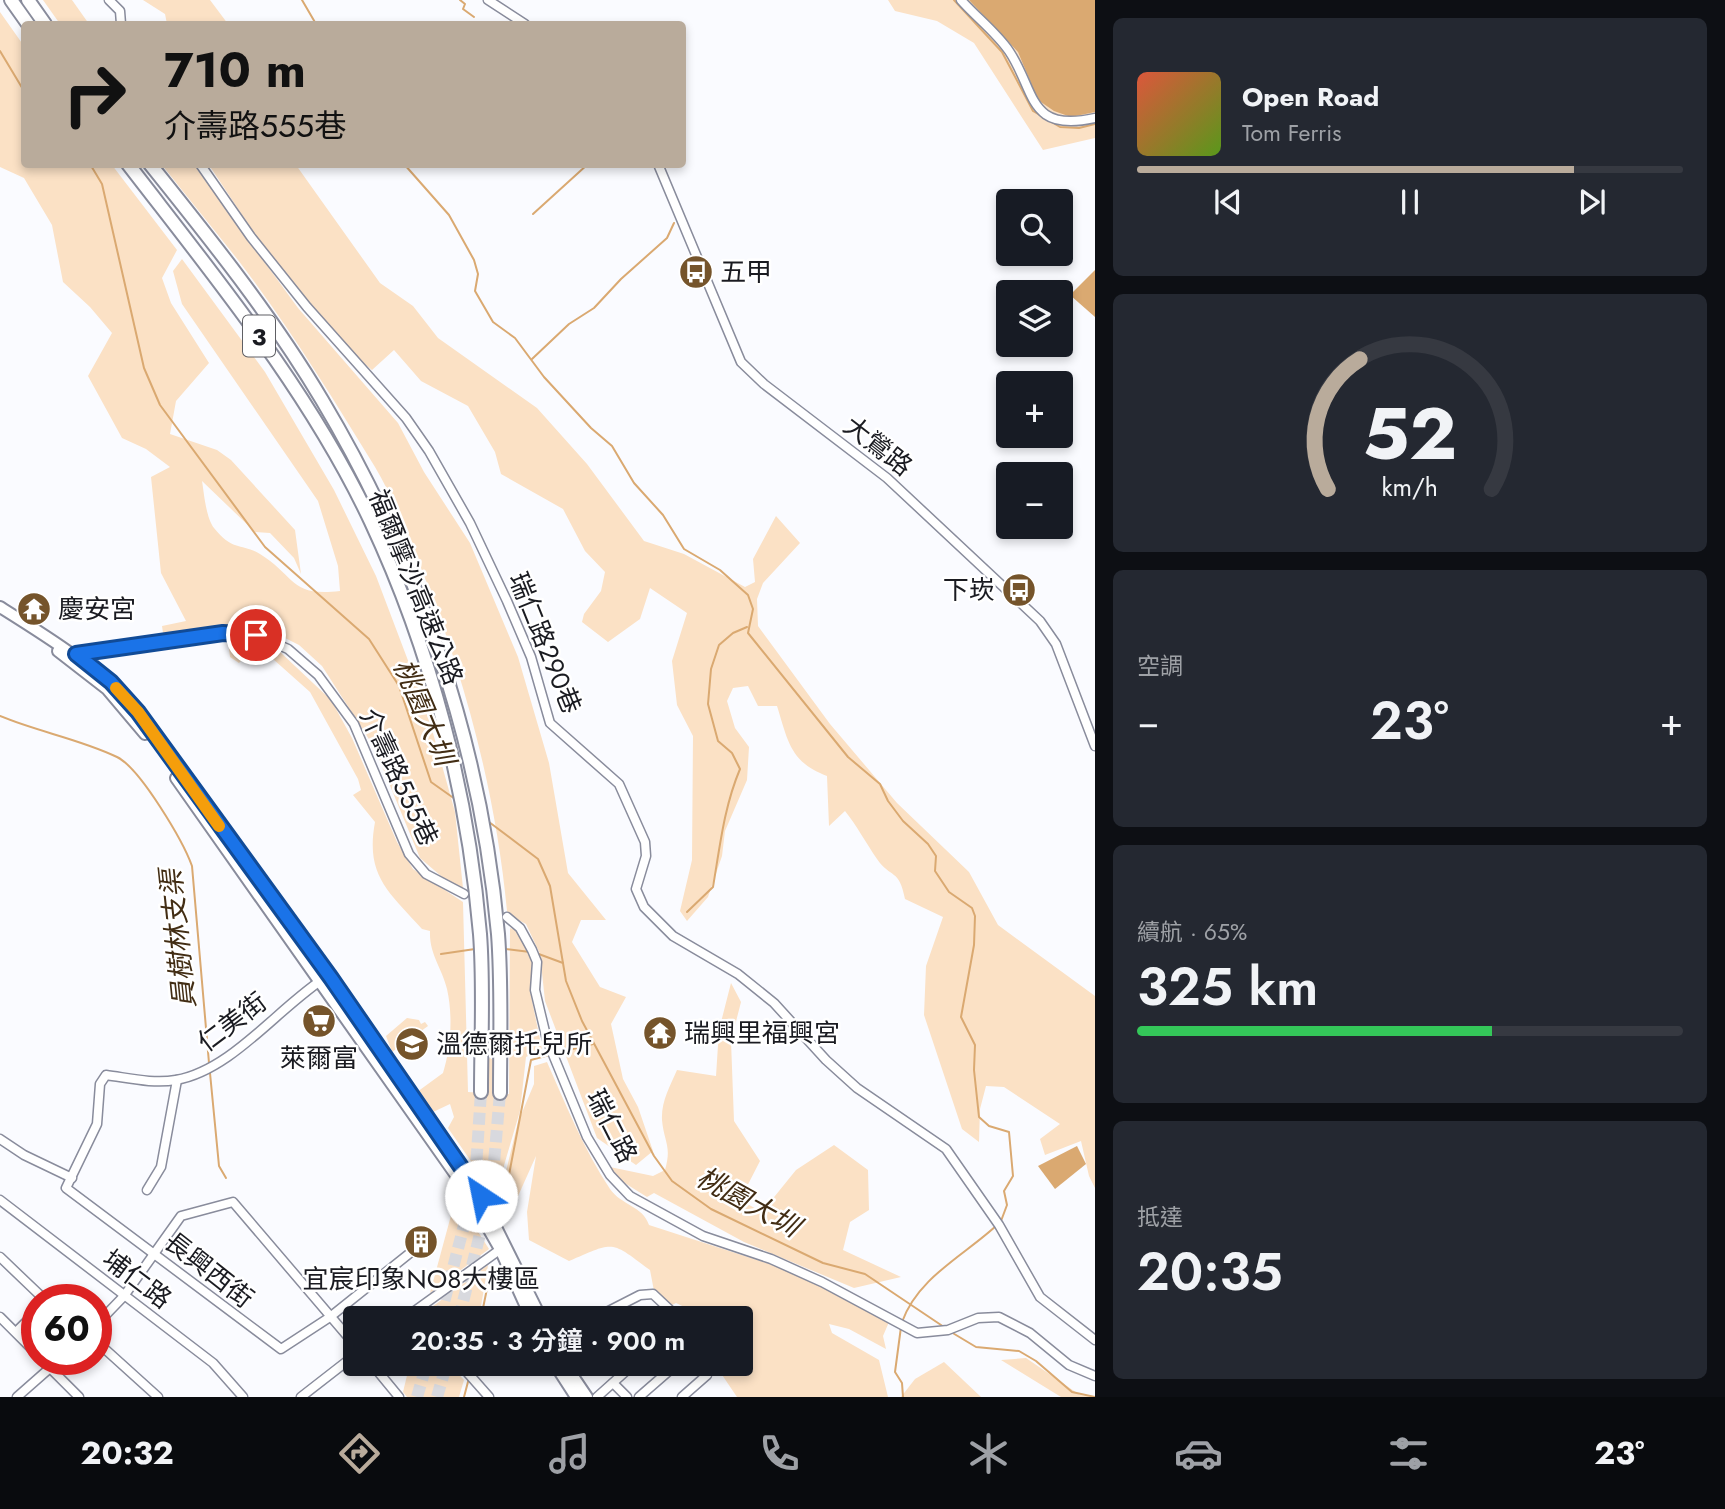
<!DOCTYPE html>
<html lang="zh-TW">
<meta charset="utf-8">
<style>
:root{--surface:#171b24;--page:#242831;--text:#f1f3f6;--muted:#9ea1a6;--line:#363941;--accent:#b9ab9b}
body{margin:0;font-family:Jost,"Noto Sans TC",sans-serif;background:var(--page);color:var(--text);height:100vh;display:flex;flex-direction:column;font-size:26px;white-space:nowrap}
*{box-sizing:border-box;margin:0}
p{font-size:23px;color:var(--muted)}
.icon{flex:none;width:38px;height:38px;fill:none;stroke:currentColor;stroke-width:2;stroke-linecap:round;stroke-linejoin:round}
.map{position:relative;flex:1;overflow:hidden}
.side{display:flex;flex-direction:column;gap:18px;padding:18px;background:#0d0f14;width:630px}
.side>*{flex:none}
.banner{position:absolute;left:21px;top:21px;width:665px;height:147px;border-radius:7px;box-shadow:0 4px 10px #0003;background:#b9ab9b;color:#111;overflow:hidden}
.fabs{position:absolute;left:996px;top:189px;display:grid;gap:14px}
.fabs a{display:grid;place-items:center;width:77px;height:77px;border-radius:7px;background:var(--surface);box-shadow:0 4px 10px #0003;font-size:35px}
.speed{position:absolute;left:21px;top:1284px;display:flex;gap:14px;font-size:35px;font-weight:700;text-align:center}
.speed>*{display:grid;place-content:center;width:91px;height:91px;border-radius:50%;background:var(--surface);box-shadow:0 4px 10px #0003;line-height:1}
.speed .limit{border:10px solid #d22;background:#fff;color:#111}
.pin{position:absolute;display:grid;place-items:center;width:60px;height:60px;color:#fff;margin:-30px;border:4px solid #fff;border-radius:50%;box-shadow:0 2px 7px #0007}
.me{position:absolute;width:77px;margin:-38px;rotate:326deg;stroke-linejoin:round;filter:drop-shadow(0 0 5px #0008)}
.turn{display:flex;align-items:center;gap:24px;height:147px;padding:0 28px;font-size:32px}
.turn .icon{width:91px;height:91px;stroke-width:2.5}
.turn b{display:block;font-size:49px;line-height:60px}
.big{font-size:52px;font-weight:600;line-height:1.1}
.side .card{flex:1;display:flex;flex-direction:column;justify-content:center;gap:10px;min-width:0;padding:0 24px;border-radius:10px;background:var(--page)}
.side .dial{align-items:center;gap:0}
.dial svg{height:182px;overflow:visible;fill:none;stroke:var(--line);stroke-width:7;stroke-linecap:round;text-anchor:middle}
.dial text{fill:var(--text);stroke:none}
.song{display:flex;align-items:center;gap:21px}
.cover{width:84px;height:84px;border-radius:10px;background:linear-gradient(135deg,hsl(10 70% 55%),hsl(90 70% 35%))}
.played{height:7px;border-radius:4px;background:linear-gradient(90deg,var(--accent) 80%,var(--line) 80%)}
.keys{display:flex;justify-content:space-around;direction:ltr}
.heat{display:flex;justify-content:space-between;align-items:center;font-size:38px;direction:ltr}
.charge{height:10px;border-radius:5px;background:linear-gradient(90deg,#34c759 65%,var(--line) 0)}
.trip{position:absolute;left:343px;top:1306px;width:410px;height:70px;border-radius:7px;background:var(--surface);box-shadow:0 4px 10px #0003;font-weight:600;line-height:70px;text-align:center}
.dock{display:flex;height:112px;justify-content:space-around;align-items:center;background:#090b0e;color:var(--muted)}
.dock .icon{width:49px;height:49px}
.dock .on{color:var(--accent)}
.dock b{font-size:32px;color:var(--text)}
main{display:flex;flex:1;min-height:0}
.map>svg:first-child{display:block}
.green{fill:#fbe1c5}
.water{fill:#daa971}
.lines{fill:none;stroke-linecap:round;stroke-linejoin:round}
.stream{stroke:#daa971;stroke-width:2}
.highway-tunnel{stroke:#d8d9de;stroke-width:12;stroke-dasharray:12 6;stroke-linecap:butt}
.minor-casing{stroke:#898c9c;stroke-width:11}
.major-casing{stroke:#898c9c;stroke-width:14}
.highway-casing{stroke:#898c9c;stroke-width:16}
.minor{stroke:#fff;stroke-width:8}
.major{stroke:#fff;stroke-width:10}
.highway{stroke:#fff;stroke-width:12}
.route-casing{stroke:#114b97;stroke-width:18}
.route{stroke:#1a73e8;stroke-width:12}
.slow{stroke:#f59e0b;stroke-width:12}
.labels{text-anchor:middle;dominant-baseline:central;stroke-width:5;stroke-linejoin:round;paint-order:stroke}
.shield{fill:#fff;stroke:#5f5f64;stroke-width:2}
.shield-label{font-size:24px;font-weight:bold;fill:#1a1b21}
.poi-label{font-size:26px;fill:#1a1b21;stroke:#fff;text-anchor:start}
.street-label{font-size:26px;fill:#1a1b21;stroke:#fff}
.water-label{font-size:28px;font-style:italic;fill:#422d14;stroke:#fff}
</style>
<main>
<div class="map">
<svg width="1095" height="1397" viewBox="0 0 1095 1397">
<rect width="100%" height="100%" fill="#fafbff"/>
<g class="green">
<polygon points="43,0 72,0 89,24 60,24"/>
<polygon points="143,0 210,0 228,24 167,24 165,14"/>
<polygon points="888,0 1095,0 1095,138 1043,150 974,43 937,21 895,11"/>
<path d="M 0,12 L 24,46 L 24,164 L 112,165 L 177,250 L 162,278 L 171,303 L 209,363 L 176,401 L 170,434 L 217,450 L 231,460 L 295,530 L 301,574 L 294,558 L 270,533 L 255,532 L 202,481 C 204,493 206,518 214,528 C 233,552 242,543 260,554 C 296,576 289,597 340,591 L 338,566 L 318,501 L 182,304 L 173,271 L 182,259 L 265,372 L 334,490 L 376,576 L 426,708 L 455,812 L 463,888 L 448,882 L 420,858 L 374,747 L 322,666 L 299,645 L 263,627 L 163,633 L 162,626 L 186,621 L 161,573 L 151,477 L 170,467 L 146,449 L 122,438 L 88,376 L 112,333 L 90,307 L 63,282 L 52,225 L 24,178 L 0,167 Z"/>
<path d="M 162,165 L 194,165 L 298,308 L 398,423 L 424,472 L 470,543 L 518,657 L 549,763 L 568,873 L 606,920 L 581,920 L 572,942 L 600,987 L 626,997 L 611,1024 L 623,1079 L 638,1107 L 653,1151 L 636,1165 L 597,1138 L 545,1001 L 540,954 L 526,924 L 509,915 L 507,911 C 496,794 465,677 421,568 C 407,534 394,499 375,467 C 332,397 288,325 238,260 C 213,228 187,197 162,165 Z"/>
<path d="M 209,165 L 296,165 L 380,283 L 413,306 L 438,338 L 537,408 L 587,464 L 644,541 L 684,554 L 745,587 L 755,582 L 753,559 L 776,516 L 800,543 L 763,583 L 757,599 L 758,626 L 830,724 L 897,803 L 969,872 L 998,925 L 1095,996 L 1095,1188 L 1089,1176 L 1081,1141 L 1045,1155 L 1040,1139 L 1060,1124 L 1004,1087 L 986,1086 L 980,1109 L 979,1142 L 962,1129 L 924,1015 L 926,966 L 943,917 L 905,899 C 899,868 891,879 877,859 C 866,843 857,826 845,811 L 829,826 L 827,776 C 790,762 788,741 777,706 L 758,706 L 748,686 L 733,688 L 727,701 L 735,728 L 749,747 L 747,780 L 725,831 L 722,856 L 708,897 L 687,921 L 680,911 L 692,860 L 693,736 L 677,705 L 672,661 L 687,613 L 650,588 L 640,619 L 608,642 L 582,622 L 584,614 L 601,591 L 605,572 L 585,551 L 563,509 L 501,474 L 495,452 L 468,406 L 421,381 L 394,350 L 372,370 L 355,356 L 266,251 Z"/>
<path d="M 233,638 L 266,643 L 278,650 L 331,700 L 352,738 L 397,842 L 413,869 L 463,902 L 468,1092 L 484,1093 L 486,1061 L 490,1058 L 493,1060 L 494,1094 L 509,1094 L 510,928 L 518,931 L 533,959 L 530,991 L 542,1049 L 526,1057 L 520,1111 L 495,1196 L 448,1128 L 454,1117 L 450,1104 L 431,1113 L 417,1092 L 443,1073 C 451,1048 453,1015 447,989 C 442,968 429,954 430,931 L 422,929 C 389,892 365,876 375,822 L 353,795 L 361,790 L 358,779 L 310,692 L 273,659 L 268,649 L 254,647 L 239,663 L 230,657 L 228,640 Z"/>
<path d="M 731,983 L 741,1002 L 731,1041 L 734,1121 L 760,1161 L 740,1200 L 762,1212 L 796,1170 L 834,1145 L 868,1170 L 869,1210 L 850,1222 L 843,1250 L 901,1277 L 854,1288 L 744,1242 L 654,1193 L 647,1197 L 623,1182 L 610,1167 L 653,1176 L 665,1170 C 672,1146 664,1142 662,1120 C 661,1102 670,1086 677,1070 L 716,1076 L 719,1030 Z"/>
<polygon points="407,1018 419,1020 421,1024 425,1022 428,1026 392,1052 386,1036"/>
<path d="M 547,1062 C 566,1105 584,1150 610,1189 C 621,1205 643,1206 649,1225 L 791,1271 L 889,1322 L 883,1336 L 886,1349 L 849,1329 L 829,1324 L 832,1333 L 879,1360 L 888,1397 L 737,1397 L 714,1363 L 740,1363 L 740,1318 L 701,1315 L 676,1303 L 670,1306 L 654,1291 L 650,1270 C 610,1240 615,1241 569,1261 L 529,1240 L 527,1212 L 536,1156 L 510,1214 L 498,1204 L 518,1122 L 534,1084 L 534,1066 Z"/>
<polygon points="456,1197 489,1249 430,1293"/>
<polygon points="488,1265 479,1318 428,1318 424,1313"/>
<polygon points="1026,1358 1080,1395 1095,1397 1061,1397 1001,1360"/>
<polygon points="944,1362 981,1397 901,1397 915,1379"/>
<polygon points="410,1363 448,1363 464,1380 459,1397 407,1397 403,1392"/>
</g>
<g class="water">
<polygon points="969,0 1095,0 1095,112 1071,117 1054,111 1038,100 1018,52"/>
<polygon points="1095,270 1095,317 1070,295"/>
<polygon points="1077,1146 1086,1164 1055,1189 1038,1166"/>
</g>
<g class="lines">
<g class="stream">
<polyline points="302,0 316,24"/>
<polyline points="460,0 465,4 463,9 474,17"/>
<polyline points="954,0 1002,52 1033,111 1060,127 1079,128 1095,124"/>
<polyline points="481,22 484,24"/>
<polyline points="0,51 24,91"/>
<polyline points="90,164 102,184 144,368 160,405 265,547 369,639 399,686 431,782 455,799"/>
<polyline points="404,164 449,215 474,260 478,274 475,291 493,322 515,338 544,377 591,428 612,446 634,483 663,515 684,549 720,570 748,595 753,609 748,633 848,757 880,784 888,801 903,821 928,844 936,856 935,871 949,892 972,908 975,916 974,945 961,1017 975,1045 974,1070 979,1117 989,1126 1009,1132 1013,1176 1004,1191 1007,1205 1001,1221"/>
<polyline points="533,214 588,164"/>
<polyline points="532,359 569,324 594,308 621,279 667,238 674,223"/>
<path d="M 0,716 C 38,732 80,739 117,757 C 140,768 183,841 192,866 L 209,1063"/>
<polyline points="489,822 538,859 550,886 566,981 582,1021 654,1156 672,1181 711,1209 823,1263 865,1274 944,1327"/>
<path d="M 687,912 L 713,887 C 720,846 724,807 740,769 L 732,753 L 718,741 L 708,704 L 711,669 L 719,645 L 733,633 L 747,627"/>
<polyline points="505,949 530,952"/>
<polyline points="536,953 563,963"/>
<polyline points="441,954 475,949"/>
<polyline points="557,1053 593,1044"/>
<polyline points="210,1073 219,1166 226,1178"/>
<polyline points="503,1206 531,1060 549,1055"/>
<polyline points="481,1318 491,1269"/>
<path d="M 902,1322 C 918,1277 965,1255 997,1225"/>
<polyline points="901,1327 895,1372 902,1383 903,1397"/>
<polyline points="951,1332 976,1347 1019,1351 1036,1361 1072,1392 1095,1397"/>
<polyline points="470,1372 472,1363"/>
<polyline points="464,1397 469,1378"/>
</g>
<g class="highway-tunnel">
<polyline points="440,1318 475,1183 481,1092"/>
<polyline points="459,1318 492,1186 500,1093"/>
<polyline points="417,1397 427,1363"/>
<polyline points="437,1397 447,1363"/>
</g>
<g class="minor-casing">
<g id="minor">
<polyline points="109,0 120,11 121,24"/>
<polyline points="488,0 525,24"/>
<path d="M 961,0 C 976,17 996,32 1009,51 C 1036,91 1027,133 1095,118"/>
<polyline points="200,164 251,237 307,307 406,418 429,451 470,523 507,601 531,657 550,723 619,784 645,842 646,856 636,889 644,907 673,936 738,974 774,1003 826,1060 857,1088 946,1149 999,1225 1040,1297 1095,1340"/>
<polyline points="658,164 741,362 764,384 887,478 1040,621 1056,644 1095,746"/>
<polyline points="69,656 119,646 223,633 256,635 288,649 318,675 354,724 409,854 426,874 464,894"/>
<polyline points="507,917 520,928 532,950 537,962 535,990 547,1040 587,1137 610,1175 630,1196 703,1236 771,1259 822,1282 917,1333 948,1330 978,1318 999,1317 1030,1333 1069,1365 1095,1376"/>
<path d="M 329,975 C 280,1005 233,1070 176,1080 C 153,1084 129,1078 106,1075 L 100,1084 L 97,1124 L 66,1188 L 281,1349 L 330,1317 L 410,1253"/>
<polyline points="0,1139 24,1155 72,1178"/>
<polyline points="147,1190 161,1167 177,1080"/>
<polyline points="0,1200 213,1363 243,1397"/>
<polyline points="0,1257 45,1300"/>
<polyline points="0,1317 37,1354"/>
<polyline points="405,1318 505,1246"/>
<polyline points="595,1318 640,1295 653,1294 670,1310 673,1318"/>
<polyline points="96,1325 124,1296 181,1216 233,1202 355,1345"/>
<polyline points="16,1332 37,1311"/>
<polyline points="96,1341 158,1397"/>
<polyline points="42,1360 79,1397"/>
<polyline points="371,1363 399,1397"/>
<polyline points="459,1363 489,1397"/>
<polyline points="613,1383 627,1397"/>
<polyline points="17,1397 59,1360"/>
<polyline points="301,1397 355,1355"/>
<polyline points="597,1397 635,1363"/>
<polyline points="639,1397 678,1363"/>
<polyline points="682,1397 707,1375 698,1363"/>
</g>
</g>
<g class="major-casing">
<g id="major">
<path d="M 0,607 C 51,639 98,668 138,712 L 329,975 L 481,1197 L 541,1318"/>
<polyline points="58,651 107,689 145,734"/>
<polyline points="176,778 465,1188 500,1249 531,1318"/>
<polyline points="554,1363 576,1397"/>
<polyline points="564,1363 587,1397"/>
</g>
</g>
<g class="highway-casing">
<g id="highway">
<polyline points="11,0 28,24"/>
<polyline points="28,0 45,24"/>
<path d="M 128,164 C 215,277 310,392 371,522 C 431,650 468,793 480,934 C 484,986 481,1040 481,1092"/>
<path d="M 150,164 C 211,240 272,316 322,400 C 419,563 481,744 498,934 C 502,986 500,1040 500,1093"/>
</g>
</g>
<use href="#minor" class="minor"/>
<use href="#major" class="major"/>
<use href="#highway" class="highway"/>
</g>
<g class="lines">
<g class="route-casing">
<polyline id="route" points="256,635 223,633 76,654 111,682 138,712 331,978 481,1196"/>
</g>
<use href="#route" class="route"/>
<polyline class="slow" points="116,688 138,712 219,826"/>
</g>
<defs>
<g id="bus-disc" transform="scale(1.75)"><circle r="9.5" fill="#75542b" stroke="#fff"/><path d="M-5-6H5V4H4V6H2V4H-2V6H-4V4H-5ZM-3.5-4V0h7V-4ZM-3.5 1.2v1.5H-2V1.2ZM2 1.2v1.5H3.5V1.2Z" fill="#fff"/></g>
<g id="temple-disc" transform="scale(1.75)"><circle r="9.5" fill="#75542b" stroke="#fff"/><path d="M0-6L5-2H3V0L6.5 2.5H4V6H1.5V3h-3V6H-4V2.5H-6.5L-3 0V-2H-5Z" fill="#fff"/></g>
<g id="supermarket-disc" transform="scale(1.75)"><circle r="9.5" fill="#75542b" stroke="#fff"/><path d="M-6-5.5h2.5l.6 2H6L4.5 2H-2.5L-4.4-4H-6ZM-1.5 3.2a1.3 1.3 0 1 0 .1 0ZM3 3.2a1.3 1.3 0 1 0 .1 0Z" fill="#fff"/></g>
<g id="school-disc" transform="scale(1.75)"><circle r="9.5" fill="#75542b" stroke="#fff"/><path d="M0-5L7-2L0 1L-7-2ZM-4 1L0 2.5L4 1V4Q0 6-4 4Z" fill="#fff"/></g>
<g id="building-disc" transform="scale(1.75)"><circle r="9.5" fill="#75542b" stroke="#fff"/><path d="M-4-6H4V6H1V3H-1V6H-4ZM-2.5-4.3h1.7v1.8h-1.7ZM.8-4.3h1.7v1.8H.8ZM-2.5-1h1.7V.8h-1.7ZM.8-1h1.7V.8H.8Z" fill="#fff"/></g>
</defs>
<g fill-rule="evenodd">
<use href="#bus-disc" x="696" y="272"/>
<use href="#bus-disc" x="1019" y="590"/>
<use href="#temple-disc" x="34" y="609"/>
<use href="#supermarket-disc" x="319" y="1021"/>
<use href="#temple-disc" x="660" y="1033"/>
<use href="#school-disc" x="412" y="1044"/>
<use href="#building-disc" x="421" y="1242"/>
</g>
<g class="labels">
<rect class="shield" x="243" y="315.5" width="32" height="41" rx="5"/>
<g class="shield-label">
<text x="259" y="336">3</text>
</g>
<g class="poi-label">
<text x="720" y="272">五甲</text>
<text x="995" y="590" text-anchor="end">下崁</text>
<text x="58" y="609">慶安宮</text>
<text x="684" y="1033">瑞興里福興宮</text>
<text x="436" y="1044">溫德爾托兒所</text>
<text x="319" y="1058" text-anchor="middle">萊爾富</text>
<text x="421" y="1279" text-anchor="middle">宜宸印象NO8大樓區</text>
</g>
<g class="street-label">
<text transform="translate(878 446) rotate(38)">大鶯路</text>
<text transform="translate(416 587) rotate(68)">福爾摩沙高速公路</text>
<text transform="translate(545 643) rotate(68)">瑞仁路290巷</text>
<text transform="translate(399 777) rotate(65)">介壽路555巷</text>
<text transform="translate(232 1022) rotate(-37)">仁美街</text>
<text transform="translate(612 1126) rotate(63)">瑞仁路</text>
<text transform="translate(209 1270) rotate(38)">長興西街</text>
<text transform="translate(137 1279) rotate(37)">埔仁路</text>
</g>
<g class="water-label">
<text transform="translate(424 712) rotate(67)">桃園大圳</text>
<text transform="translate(178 939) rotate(-96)">員樹林支渠</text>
<text transform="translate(748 1202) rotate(29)">桃園大圳</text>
</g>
</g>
</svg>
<div class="fabs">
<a><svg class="icon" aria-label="search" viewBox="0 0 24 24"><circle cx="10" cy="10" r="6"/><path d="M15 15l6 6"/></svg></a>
<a><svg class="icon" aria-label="layers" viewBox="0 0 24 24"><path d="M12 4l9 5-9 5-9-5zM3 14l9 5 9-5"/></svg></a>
<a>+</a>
<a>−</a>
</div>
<div class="speed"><div class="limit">60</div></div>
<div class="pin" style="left:256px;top:635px;background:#d93025"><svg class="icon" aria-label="arrive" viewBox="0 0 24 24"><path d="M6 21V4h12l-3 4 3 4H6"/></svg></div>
<svg class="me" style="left:481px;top:1196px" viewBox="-20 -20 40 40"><circle r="19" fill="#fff"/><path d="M0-13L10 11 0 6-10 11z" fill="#1a73e8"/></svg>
<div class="trip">20:35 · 3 分鐘 · 900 m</div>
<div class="banner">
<div class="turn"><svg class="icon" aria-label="right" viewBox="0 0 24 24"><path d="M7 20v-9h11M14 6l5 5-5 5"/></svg><div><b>710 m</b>介壽路555巷</div></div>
</div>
</div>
<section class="side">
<div class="card">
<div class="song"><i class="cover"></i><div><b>Open Road</b><p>Tom Ferris</p></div></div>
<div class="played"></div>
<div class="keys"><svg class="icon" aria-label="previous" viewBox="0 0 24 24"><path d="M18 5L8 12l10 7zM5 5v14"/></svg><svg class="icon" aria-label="pause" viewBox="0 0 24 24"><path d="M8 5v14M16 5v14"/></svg><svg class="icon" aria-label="next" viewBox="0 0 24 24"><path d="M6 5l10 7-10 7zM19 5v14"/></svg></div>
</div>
<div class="card dial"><svg viewBox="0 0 100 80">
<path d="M14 69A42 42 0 1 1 86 69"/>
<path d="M14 69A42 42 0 0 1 28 12" stroke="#b9ab9b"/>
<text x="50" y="56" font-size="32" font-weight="700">52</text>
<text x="50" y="72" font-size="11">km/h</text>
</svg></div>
<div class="card"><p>空調</p>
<div class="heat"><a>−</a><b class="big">23°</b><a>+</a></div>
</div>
<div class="card"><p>續航 · 65%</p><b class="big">325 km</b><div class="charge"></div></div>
<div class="card"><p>抵達</p><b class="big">20:35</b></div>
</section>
</main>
<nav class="dock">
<b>20:32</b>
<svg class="icon on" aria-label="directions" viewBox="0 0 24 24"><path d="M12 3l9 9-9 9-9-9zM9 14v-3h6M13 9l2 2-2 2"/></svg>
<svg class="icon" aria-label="music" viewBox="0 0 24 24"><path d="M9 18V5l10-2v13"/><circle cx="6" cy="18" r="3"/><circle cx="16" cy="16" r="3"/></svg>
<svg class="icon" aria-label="phone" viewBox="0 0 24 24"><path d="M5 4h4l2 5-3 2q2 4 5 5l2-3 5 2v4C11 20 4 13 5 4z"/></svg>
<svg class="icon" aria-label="climate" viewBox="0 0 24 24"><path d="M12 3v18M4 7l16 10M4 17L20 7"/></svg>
<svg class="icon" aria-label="car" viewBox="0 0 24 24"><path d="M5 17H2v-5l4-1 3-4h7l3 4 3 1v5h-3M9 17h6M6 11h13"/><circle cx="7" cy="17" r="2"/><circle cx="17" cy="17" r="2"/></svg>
<svg class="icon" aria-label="filters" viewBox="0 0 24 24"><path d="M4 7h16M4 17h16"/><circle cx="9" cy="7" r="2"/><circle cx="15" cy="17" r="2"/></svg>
<b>23°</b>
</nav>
